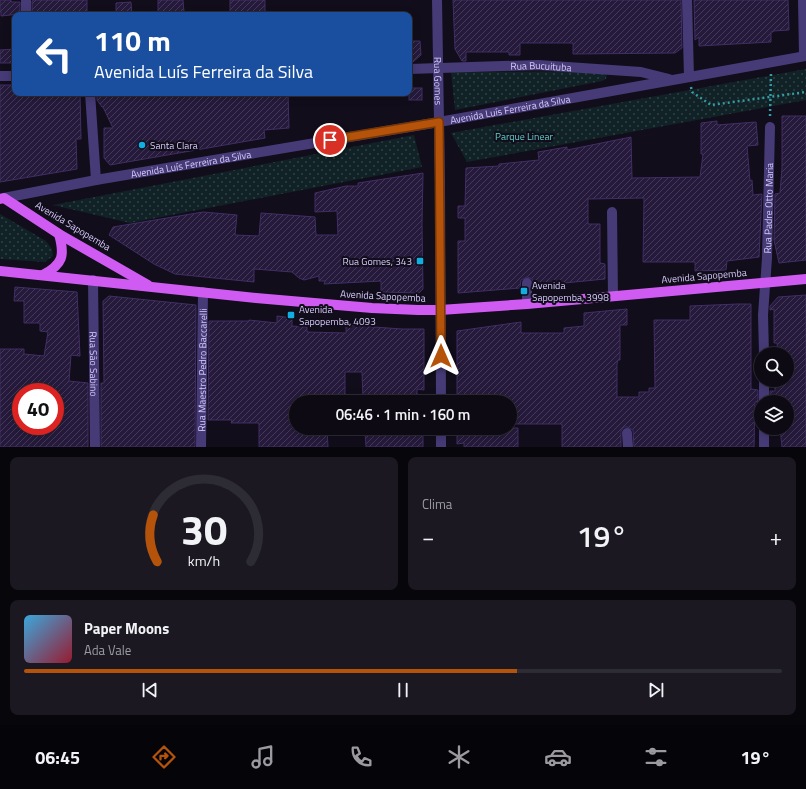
<!DOCTYPE html>
<html lang="pt">
<meta charset="utf-8">
<style>
:root{--surface:#0d0a14;--page:#1b1822;--text:#f1f3f6;--muted:#9a9aa0;--line:#2d2b34;--accent:#b45309}
body{margin:0;font-family:"Titillium Web",sans-serif;background:var(--page);color:var(--text);height:100vh;display:flex;flex-direction:column;font-size:15px;white-space:nowrap}
*{box-sizing:border-box;margin:0}
p{font-size:13px;color:var(--muted)}
.icon{flex:none;width:22px;height:22px;fill:none;stroke:currentColor;stroke-width:2;stroke-linecap:round;stroke-linejoin:round}
.map{position:relative;height:447px;overflow:hidden}
.sheet{display:flex;flex-direction:column;gap:10px;padding:10px;background:#07060b;flex:1}
.sheet>*{flex:none}
.banner{position:absolute;left:12px;top:12px;width:400px;height:84px;border-radius:8px;box-shadow:0 2px 10px #0003,0 0 0 1px var(--line);background:#1a4fa0;color:#fff;overflow:hidden}
.controls{position:absolute;left:754px;top:347px;display:grid;gap:8px}
.controls a{display:grid;place-items:center;width:40px;height:40px;border-radius:50%;background:var(--surface);box-shadow:0 2px 10px #0003,0 0 0 1px var(--line);font-size:20px}
.speed{position:absolute;left:12px;top:383px;display:flex;gap:8px;font-size:20px;font-weight:700;text-align:center}
.speed>*{display:grid;place-content:center;width:52px;height:52px;border-radius:50%;background:var(--surface);box-shadow:0 2px 10px #0003,0 0 0 1px var(--line);line-height:1}
.speed .limit{border:6px solid #d22;background:#fff;color:#111}
.pin{position:absolute;display:grid;place-items:center;width:34px;height:34px;color:#fff;margin:-17px;border:2px solid #fff;border-radius:50%;box-shadow:0 1px 4px #0007}
.me{position:absolute;width:44px;margin:-22px;rotate:0deg;stroke-linejoin:round;filter:drop-shadow(0 0 3px #0008)}
.turn{display:flex;align-items:center;gap:14px;height:84px;padding:0 16px;font-size:18px}
.turn .icon{width:52px;height:52px;stroke-width:2.5}
.turn b{display:block;font-size:28px;line-height:34px}
.big{font-size:30px;font-weight:600;line-height:1.1}
.sheet .tile{flex:1;display:flex;flex-direction:column;justify-content:center;gap:6px;min-width:0;padding:0 14px;border-radius:8px;background:var(--page)}
.sheet .dial{align-items:center;gap:0}
.dial svg{height:104px;overflow:visible;fill:none;stroke:var(--line);stroke-width:7;stroke-linecap:round;text-anchor:middle}
.dial text{fill:var(--text);stroke:none}
.song{display:flex;align-items:center;gap:12px}
.cover{width:48px;height:48px;border-radius:6px;background:linear-gradient(135deg,hsl(200 70% 55%),hsl(350 70% 35%))}
.played{height:4px;border-radius:2px;background:linear-gradient(90deg,var(--accent) 65%,var(--line) 65%)}
.keys{display:flex;justify-content:space-around;direction:ltr}
.heat{display:flex;justify-content:space-between;align-items:center;font-size:22px;direction:ltr}
.sheet .tiles{flex:1;display:grid;gap:10px;grid-template-columns:1fr 1fr}
.tile:last-child{grid-column:span 2}
.trip{position:absolute;left:289px;top:395px;width:228px;height:40px;border-radius:20px;background:var(--surface);box-shadow:0 2px 10px #0003,0 0 0 1px var(--line);font-weight:600;line-height:40px;text-align:center}
.tabs{display:flex;height:64px;justify-content:space-around;align-items:center;background:#050408;color:var(--muted)}
.tabs .icon{width:28px;height:28px}
.tabs .active{color:var(--accent)}
.tabs b{font-size:18px;color:var(--text)}
.map>svg:first-child{display:block}
.grass{fill:url(#grass-dots)}
.building{fill:url(#building-hatch);stroke:#412e65;fill-rule:evenodd}
.lines{fill:none;stroke-linecap:round;stroke-linejoin:round}
.path{stroke:#369ba4;stroke-width:2.5;stroke-dasharray:2 3;stroke-linecap:butt}
.minor{stroke:#463b77;stroke-width:10}
.major{stroke:#d05bf2;stroke-width:10}
.route-casing{stroke:#753606;stroke-width:10}
.route{stroke:#b45309;stroke-width:7}
.poi-dot{fill:#11aee0;stroke:#110d1b;stroke-width:1.5}
.labels{text-anchor:middle;dominant-baseline:central;stroke-width:4;stroke-linejoin:round;paint-order:stroke}
.street-label{font-size:10px;fill:#d7cbfb;stroke:#110d1b}
.park-label{font-size:10px;fill:#5ed4c8;stroke:#110d1b}
.poi-label{font-size:10px;fill:#d7cbfb;stroke:#110d1b;text-anchor:start}
</style>
<div class="map">
<svg width="806" height="447" viewBox="0 0 806 447">
<defs>
<pattern id="grass-dots" width="8" height="8" patternUnits="userSpaceOnUse"><rect width="8" height="8" fill="#102225"/><path d="M2 2h.1M6 6h.1" fill="none" stroke="#324146" stroke-width="1.8" stroke-linecap="round"/></pattern>
<pattern id="building-hatch" width="6" height="6" patternUnits="userSpaceOnUse"><rect width="6" height="6" fill="#251a3b"/><path d="M-1 1l2-2M0 6l6-6M5 7l2-2" fill="none" stroke="#443a58"/></pattern>
</defs>
<rect width="100%" height="100%" fill="#110d1b"/>
<g class="grass">
<polygon points="806,69 806,100 467,162 451,133"/>
<polygon points="605,71 607,74 606,79 602,81 455,110 451,72"/>
<polygon points="414,135 422,167 130,223 53,205"/>
<polygon points="0,214 46,241 52,249 53,256 45,262 0,259"/>
</g>
<g class="building">
<polygon points="0,0 11,0 11,2 20,2 20,14 1,16 1,12 0,12"/>
<polygon points="34,0 87,0 87,15 34,15 34,13 32,13 32,1"/>
<polygon points="158,0 183,0 184,12 181,12 181,14 158,14"/>
<rect x="230" y="0" width="35" height="15"/>
<polygon points="453,0 681,0 682,48 675,53 573,54 573,43 520,43 520,55 509,55 509,52 466,52 466,61 462,61 455,49"/>
<polygon points="694,0 788,0 789,30 773,31 773,32 771,32 771,42 699,46 699,37 695,40"/>
<polygon points="131,2 132,15 116,15 116,3"/>
<polygon points="409,41 420,41 421,55 413,62 409,62"/>
<polygon points="15,49 15,63 0,63 0,50"/>
<polygon points="0,85 14,85 14,93 80,93 81,139 76,139 77,169 0,182"/>
<rect x="409" y="88" width="13" height="12"/>
<polygon points="97,93 288,93 289,128 264,130 265,138 110,165 104,158 104,128 113,128 103,107 102,107 97,100"/>
<polygon points="782,116 806,116 806,260 779,263 774,240 775,194 780,193 782,168"/>
<polygon points="717,121 717,125 756,122 758,145 747,146 750,181 752,180 753,195 762,194 759,257 727,261 726,270 695,271 695,262 643,262 644,198 588,199 588,224 600,224 600,263 605,264 605,279 534,286 532,279 527,277 521,280 520,288 458,293 458,241 465,241 465,218 458,218 458,206 465,206 466,168 499,166 499,164 539,160 538,152 567,147 567,150 631,137 632,178 700,177 703,154 701,154 701,123"/>
<polygon points="423,173 422,224 423,289 419,293 381,292 381,281 324,284 325,281 319,281 319,276 304,280 299,278 292,272 254,269 254,282 175,274 154,264 109,235 113,227 203,212 237,215 235,235 259,236 261,213 315,217 316,235 338,235 337,211 315,212 315,193 346,186 358,186 358,183"/>
<path d="M 15,287 L 77,292 L 80,356 L 71,355 L 69,381 L 88,383 L 88,447 L 0,447 L 0,349 L 24,349 L 24,354 L 44,356 L 48,332 L 40,331 L 40,323 L 24,323 L 24,301 L 14,301 ZM 21,392 L 55,392 L 55,426 L 21,426 Z"/>
<polygon points="806,295 806,447 782,447 780,428 787,428 787,402 770,402 770,391 775,391 775,380 787,380 787,354 778,354 777,343 774,343 774,309 770,310 770,306 778,297"/>
<polygon points="109,296 196,305 195,447 101,447 101,383 104,383 103,301"/>
<polygon points="738,304 751,304 751,389 758,390 758,402 755,402 754,447 634,447 633,430 627,427 624,427 621,431 621,447 562,447 562,424 510,424 510,402 457,402 457,331 521,322 521,333 564,333 564,328 584,326 584,313 627,309 627,325 620,325 620,360 618,360 617,364 617,397 639,397 639,392 649,392 649,388 655,388 654,320 690,320 690,306"/>
<polygon points="277,316 292,318 292,326 307,327 307,332 346,333 346,325 402,329 424,329 424,390 417,389 417,402 381,402 381,401 363,399 362,372 345,372 345,398 327,396 327,402 296,402 296,428 327,428 328,447 259,447 259,423 231,423 232,420 208,420 209,321 249,321 249,320 277,323"/>
<polygon points="394,428 423,428 423,447 366,447 365,432 394,432"/>
<polygon points="457,428 518,428 518,447 464,447 464,443 457,444"/>
</g>
<g class="lines">
<g class="path">
<polyline points="691,87 692,92 711,105 806,92"/>
<polyline points="770,116 771,73"/>
</g>
<g class="minor">
<polyline points="26,0 26,15"/>
<path id="s1" d="M 437,0 L 440,181 L 441,402"/>
<polyline points="687,0 689,77"/>
<polyline points="803,0 804,56"/>
<path id="s2" d="M 409,69 L 538,65 L 641,72 L 669,79"/>
<polyline points="0,76 15,76"/>
<polyline points="90,93 96,180"/>
<path id="s3" d="M 4,198 L 96,180 L 439,122 L 806,56"/>
<polyline points="612,212 613,296"/>
<path id="s4" d="M 93,280 L 95,447"/>
<polyline points="527,304 527,283"/>
<path id="s5" d="M 764,354 L 763,315 L 767,258 L 770,127"/>
<polyline points="764,380 764,402"/>
<polyline points="441,428 441,447"/>
<polyline points="764,428 764,447"/>
<polyline points="627,433 628,447"/>
<path id="s6" d="M 201,447 L 203,292"/>
</g>
<g class="major">
<polyline points="0,199 4,198 59,234 148,285"/>
<polyline points="0,271 256,298 372,308 418,310 440,310 527,304 806,279"/>
<path d="M 43,275 C 63,264 65,256 59,234"/>
</g>
</g>
<g class="lines">
<g class="route-casing">
<polyline id="route" points="330,140 439,122 441,356"/>
</g>
<use href="#route" class="route"/>
</g>
<g class="poi-dot">
<circle cx="142" cy="145" r="4"/>
<rect x="416" y="257" width="8" height="8" rx="2"/>
<rect x="520" y="287" width="8" height="8" rx="2"/>
<rect x="287" y="311" width="8" height="8" rx="2"/>
</g>
<g class="labels">
<g class="street-label">
<text stroke="none"><textPath href="#s2" startOffset="132">Rua Bucuituba</textPath></text>
<text stroke="none"><textPath href="#s1" startOffset="81">Rua Gomes</textPath></text>
<text stroke="none"><textPath href="#s3" startOffset="514">Avenida Luís Ferreira da Silva</textPath></text>
<text stroke="none"><textPath href="#s3" startOffset="190">Avenida Luís Ferreira da Silva</textPath></text>
<text stroke="none"><textPath href="#s5" startOffset="146">Rua Padre Otto Maria</textPath></text>
<text transform="translate(73 226) rotate(31)">Avenida Sapopemba</text>
<text transform="translate(704 276) rotate(-5)">Avenida Sapopemba</text>
<text transform="translate(383 296) rotate(3)">Avenida Sapopemba</text>
<text stroke="none"><textPath href="#s4" startOffset="84">Rua São Sabino</textPath></text>
<text stroke="none"><textPath href="#s6" startOffset="77">Rua Maestro Pedro Baccarelli</textPath></text>
</g>
<g class="park-label">
<text x="524" y="136">Parque Linear</text>
</g>
<g class="poi-label">
<text x="150" y="145">Santa Clara</text>
<text x="412" y="261" text-anchor="end">Rua Gomes, 343</text>
<text x="532" y="285">Avenida<tspan x="532" dy="12">Sapopemba, 3998</tspan></text>
<text x="299" y="309">Avenida<tspan x="299" dy="12">Sapopemba, 4093</tspan></text>
</g>
</g>
</svg>
<div class="controls">
<a><svg class="icon" aria-label="search" viewBox="0 0 24 24"><circle cx="10" cy="10" r="6"/><path d="M15 15l6 6"/></svg></a>
<a><svg class="icon" aria-label="layers" viewBox="0 0 24 24"><path d="M12 4l9 5-9 5-9-5zM3 14l9 5 9-5"/></svg></a>
</div>
<div class="speed"><div class="limit">40</div></div>
<div class="pin" style="left:330px;top:140px;background:#d93025"><svg class="icon" aria-label="arrive" viewBox="0 0 24 24"><path d="M6 21V4h12l-3 4 3 4H6"/></svg></div>
<svg class="me" style="left:441px;top:356px" viewBox="-20 -20 40 40"><path d="M0-17L14 15 0 8-14 15z" fill="#b45309" stroke="#fff" stroke-width="4"/></svg>
<div class="trip">06:46 · 1 min · 160 m</div>
<div class="banner">
<div class="turn"><svg class="icon" aria-label="left" viewBox="0 0 24 24"><path d="M17 20v-9H6M10 6l-5 5 5 5"/></svg><div><b>110 m</b>Avenida Luís Ferreira da Silva</div></div>
</div>
</div>
<section class="sheet">
<div class="tiles">
<div class="tile dial"><svg viewBox="0 0 100 80">
<path d="M14 69A42 42 0 1 1 86 69"/>
<path d="M14 69A42 42 0 0 1 11 33" stroke="#b45309"/>
<text x="50" y="56" font-size="32" font-weight="700">30</text>
<text x="50" y="72" font-size="11">km/h</text>
</svg></div>
<div class="tile"><p>Clima</p>
<div class="heat"><a>−</a><b class="big">19°</b><a>+</a></div>
</div>
<div class="tile">
<div class="song"><i class="cover"></i><div><b>Paper Moons</b><p>Ada Vale</p></div></div>
<div class="played"></div>
<div class="keys"><svg class="icon" aria-label="previous" viewBox="0 0 24 24"><path d="M18 5L8 12l10 7zM5 5v14"/></svg><svg class="icon" aria-label="pause" viewBox="0 0 24 24"><path d="M8 5v14M16 5v14"/></svg><svg class="icon" aria-label="next" viewBox="0 0 24 24"><path d="M6 5l10 7-10 7zM19 5v14"/></svg></div>
</div>
</div>
</section>
<nav class="tabs">
<b>06:45</b>
<svg class="icon active" aria-label="directions" viewBox="0 0 24 24"><path d="M12 3l9 9-9 9-9-9zM9 14v-3h6M13 9l2 2-2 2"/></svg>
<svg class="icon" aria-label="music" viewBox="0 0 24 24"><path d="M9 18V5l10-2v13"/><circle cx="6" cy="18" r="3"/><circle cx="16" cy="16" r="3"/></svg>
<svg class="icon" aria-label="phone" viewBox="0 0 24 24"><path d="M5 4h4l2 5-3 2q2 4 5 5l2-3 5 2v4C11 20 4 13 5 4z"/></svg>
<svg class="icon" aria-label="climate" viewBox="0 0 24 24"><path d="M12 3v18M4 7l16 10M4 17L20 7"/></svg>
<svg class="icon" aria-label="car" viewBox="0 0 24 24"><path d="M5 17H2v-5l4-1 3-4h7l3 4 3 1v5h-3M9 17h6M6 11h13"/><circle cx="7" cy="17" r="2"/><circle cx="17" cy="17" r="2"/></svg>
<svg class="icon" aria-label="filters" viewBox="0 0 24 24"><path d="M4 7h16M4 17h16"/><circle cx="9" cy="7" r="2"/><circle cx="15" cy="17" r="2"/></svg>
<b>19°</b>
</nav>
